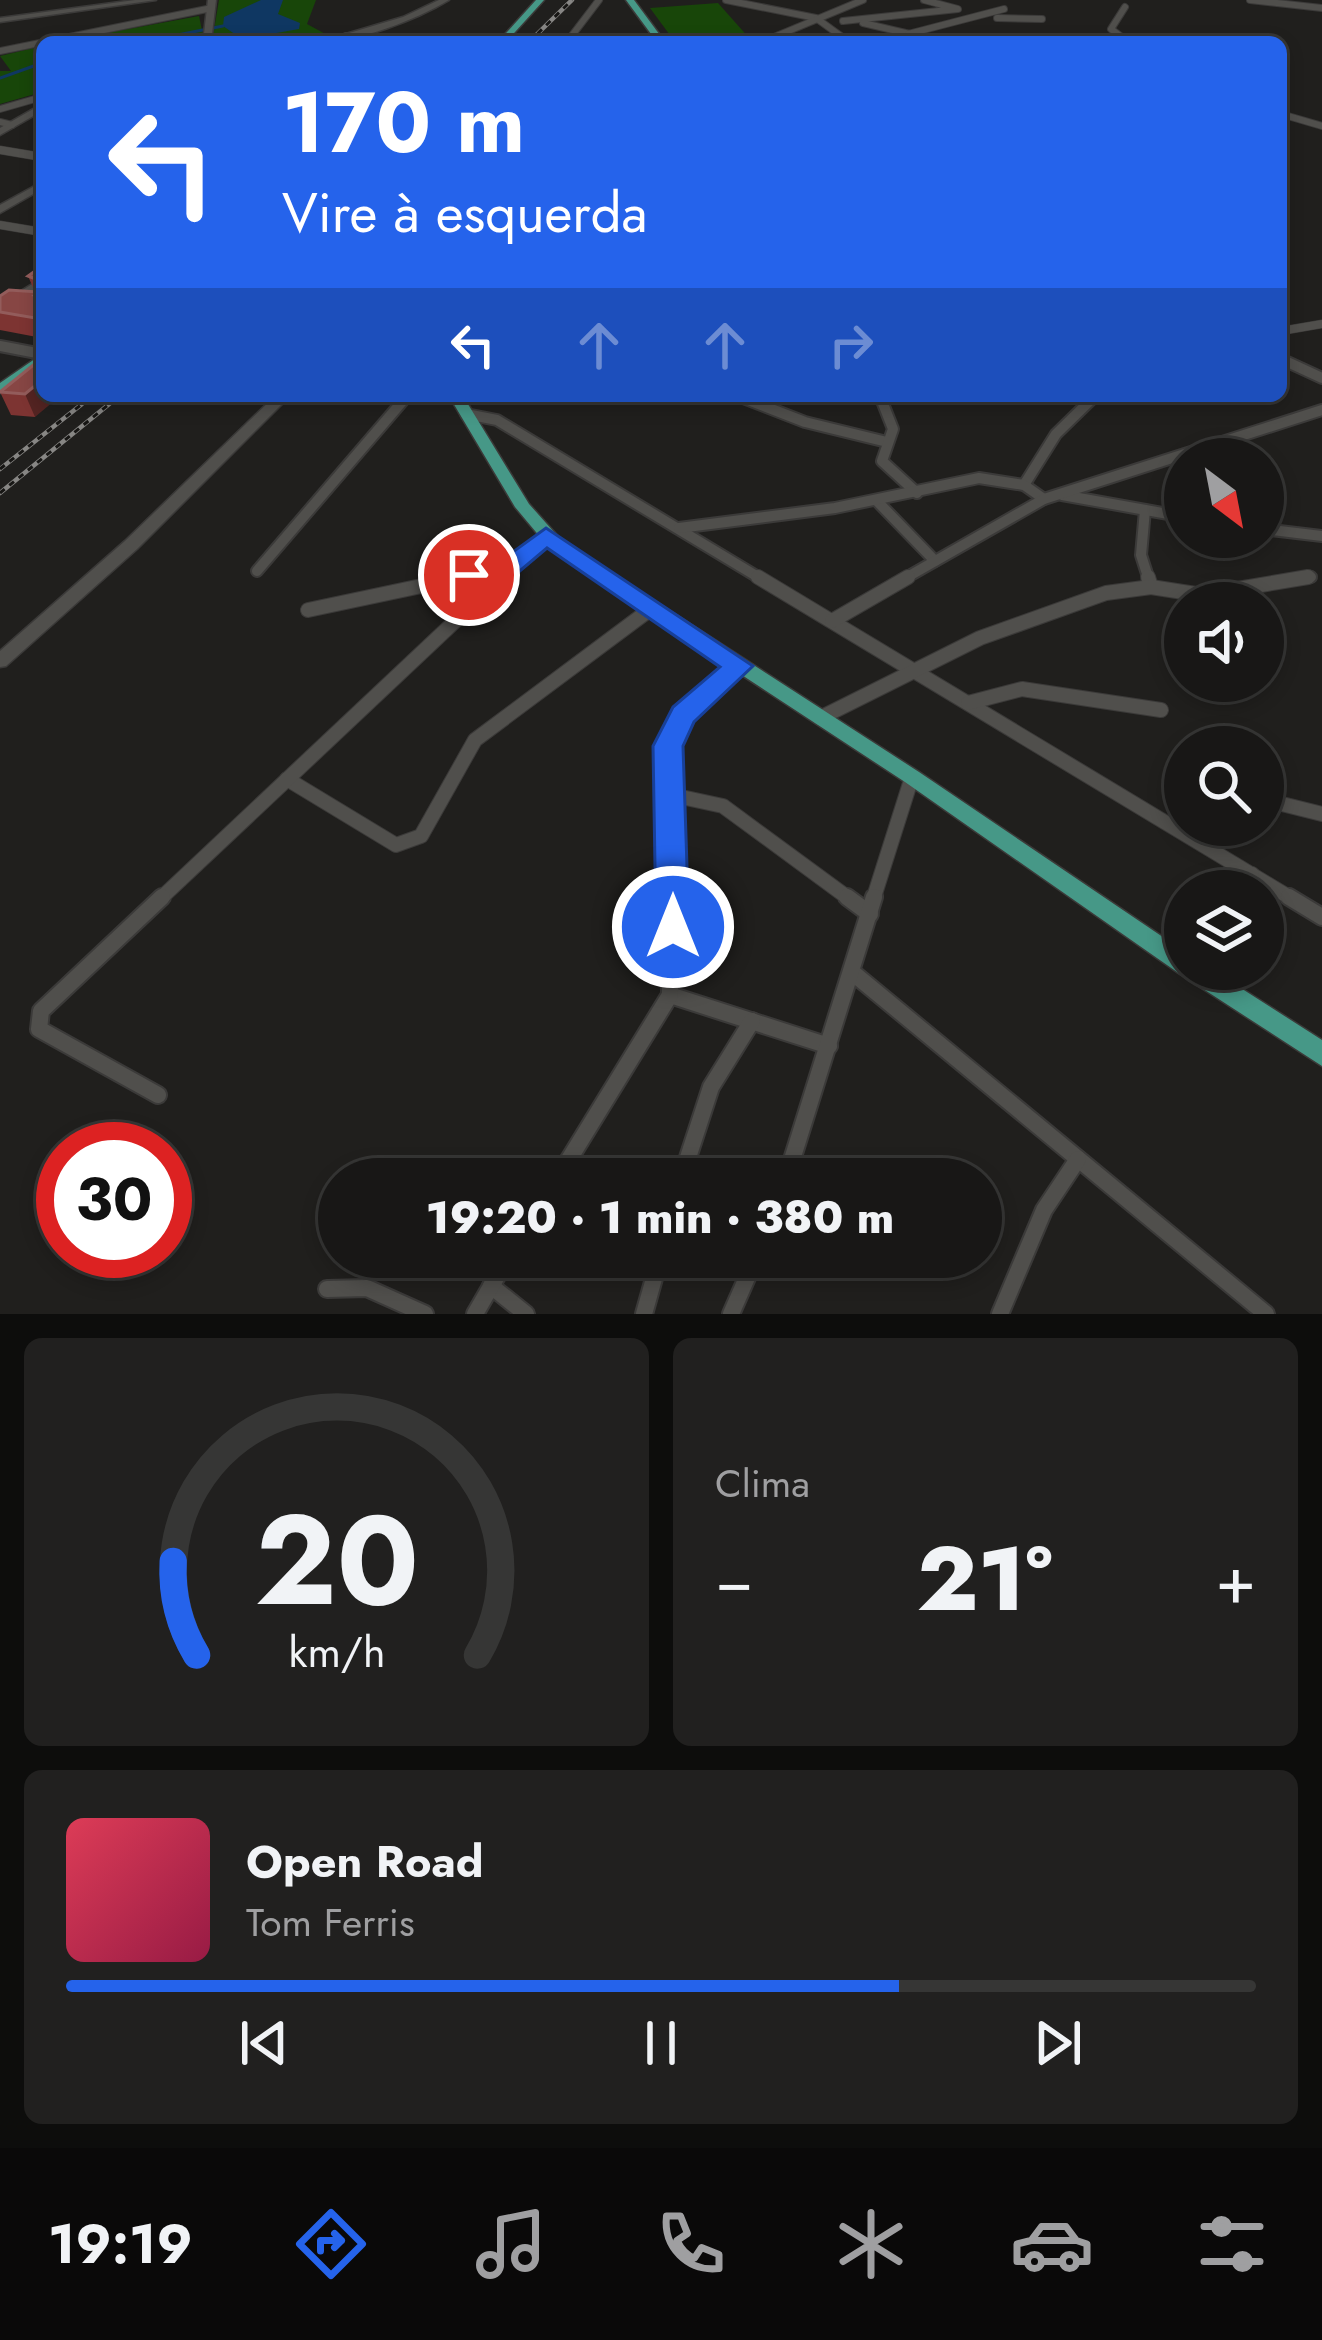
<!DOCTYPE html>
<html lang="pt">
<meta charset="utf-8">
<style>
:root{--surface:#181716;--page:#21201f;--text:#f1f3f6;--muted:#9f9fa1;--line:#363635;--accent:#2563eb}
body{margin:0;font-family:Jost,sans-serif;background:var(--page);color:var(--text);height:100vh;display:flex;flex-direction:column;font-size:45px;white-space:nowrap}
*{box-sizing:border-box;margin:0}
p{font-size:39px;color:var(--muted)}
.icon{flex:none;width:66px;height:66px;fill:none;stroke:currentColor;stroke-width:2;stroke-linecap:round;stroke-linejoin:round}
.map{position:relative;height:1314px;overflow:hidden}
.drawer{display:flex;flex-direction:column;gap:24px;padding:24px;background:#0d0d0c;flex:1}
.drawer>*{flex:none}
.banner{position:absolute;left:36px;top:36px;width:1251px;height:366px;border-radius:18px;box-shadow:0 6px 18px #0003,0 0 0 3px var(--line);background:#2563eb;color:#fff;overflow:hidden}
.needle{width:78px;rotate:148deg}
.buttons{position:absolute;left:1164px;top:438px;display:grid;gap:24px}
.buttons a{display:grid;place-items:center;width:120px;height:120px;border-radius:50%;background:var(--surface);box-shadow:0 6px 18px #0003,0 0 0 3px var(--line);font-size:60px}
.speed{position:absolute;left:36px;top:1122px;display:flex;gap:24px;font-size:60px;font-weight:700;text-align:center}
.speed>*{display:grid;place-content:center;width:156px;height:156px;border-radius:50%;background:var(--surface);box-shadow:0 6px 18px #0003,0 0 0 3px var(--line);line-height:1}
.speed .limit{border:18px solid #d22;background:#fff;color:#111}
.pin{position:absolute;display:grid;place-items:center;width:102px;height:102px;color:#fff;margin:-51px;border:6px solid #fff;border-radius:50%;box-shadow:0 3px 12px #0007}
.me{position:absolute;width:132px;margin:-66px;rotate:0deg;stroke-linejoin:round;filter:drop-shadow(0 0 9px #0008)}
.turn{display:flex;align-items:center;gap:42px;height:252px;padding:0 48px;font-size:54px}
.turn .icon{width:156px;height:156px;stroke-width:2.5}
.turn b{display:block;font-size:84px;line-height:102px}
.lanes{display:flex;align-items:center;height:114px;padding:0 48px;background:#0003;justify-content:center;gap:60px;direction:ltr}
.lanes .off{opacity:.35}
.big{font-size:90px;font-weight:800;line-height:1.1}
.drawer .card{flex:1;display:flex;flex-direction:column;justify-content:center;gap:18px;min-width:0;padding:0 42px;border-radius:18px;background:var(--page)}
.drawer .dial{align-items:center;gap:0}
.dial svg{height:312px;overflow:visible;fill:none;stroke:var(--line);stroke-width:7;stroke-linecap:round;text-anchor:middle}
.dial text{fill:var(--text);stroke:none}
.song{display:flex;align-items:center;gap:36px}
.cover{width:144px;height:144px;border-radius:18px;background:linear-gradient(135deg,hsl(350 70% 55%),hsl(340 70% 35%))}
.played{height:12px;border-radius:6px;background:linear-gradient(90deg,var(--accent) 70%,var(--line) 70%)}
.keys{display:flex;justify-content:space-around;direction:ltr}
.heat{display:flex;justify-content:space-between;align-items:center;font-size:66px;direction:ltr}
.drawer .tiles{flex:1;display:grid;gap:24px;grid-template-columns:1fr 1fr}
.card:last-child{grid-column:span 2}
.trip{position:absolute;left:318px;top:1158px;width:684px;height:120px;border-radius:60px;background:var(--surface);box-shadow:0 6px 18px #0003,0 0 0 3px var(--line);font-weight:800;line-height:120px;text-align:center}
.tab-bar{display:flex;height:192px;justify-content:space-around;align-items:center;background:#0a0909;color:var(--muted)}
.tab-bar .icon{width:84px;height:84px}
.tab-bar .selected{color:var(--accent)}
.tab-bar b{font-size:54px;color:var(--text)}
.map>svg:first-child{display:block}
.green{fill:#184609}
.water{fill:#0f3762}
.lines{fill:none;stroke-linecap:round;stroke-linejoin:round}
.stream{stroke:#0f3762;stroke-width:3}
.street-far4-casing{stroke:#3b3a39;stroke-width:8}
.street-far3-casing{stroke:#3b3a39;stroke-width:9}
.street-far2-casing{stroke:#3b3a39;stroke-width:14}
.street-far1-casing{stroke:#3b3a39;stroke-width:16}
.street-casing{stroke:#3b3a39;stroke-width:20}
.secondary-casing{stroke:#3b3a39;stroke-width:3}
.primary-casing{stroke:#3b3a39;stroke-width:3}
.street-far4{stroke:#504f4c;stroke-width:6}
.street-far3{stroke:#504f4c;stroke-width:8}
.street-far2{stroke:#504f4c;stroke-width:10}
.street-far1{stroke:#504f4c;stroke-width:14}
.street{stroke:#504f4c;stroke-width:16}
.secondary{fill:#504f4c;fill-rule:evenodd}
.primary{fill:#469887;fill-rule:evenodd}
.rail-casing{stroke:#878684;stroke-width:4.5}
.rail{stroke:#171614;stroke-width:3;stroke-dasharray:6;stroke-linecap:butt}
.wall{fill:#7d3432}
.shaded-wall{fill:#542422}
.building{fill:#874644;stroke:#935c5b;stroke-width:3}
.route{fill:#2563eb;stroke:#184099;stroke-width:3}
</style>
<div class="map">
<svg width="1322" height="1314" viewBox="0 0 1322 1314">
<rect width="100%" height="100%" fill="#201f1d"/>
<g class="green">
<polygon points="219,0 316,0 307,24 331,37 212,42"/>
<polygon points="718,3 750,39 675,42 650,8"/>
<polygon points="199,16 203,35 189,42 58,42"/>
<polygon points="42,46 42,92 0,104 0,71 11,71 0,56"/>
</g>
<polygon class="water" points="283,0 278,14 300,23 299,29 242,39 223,26 224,17 261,0"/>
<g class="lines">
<g class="stream">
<polyline points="142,42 223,26"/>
<polyline points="0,78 42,63"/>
</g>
<g class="street-far4-casing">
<g id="street-far4">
<polyline points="726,0 816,18 849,42"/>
<polyline points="1250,0 1322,8"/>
<polyline points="1125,7 1111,29 1128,42"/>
<polyline points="997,18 1042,19"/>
<polyline points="843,21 958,9 924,0"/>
<polyline points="863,23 944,42"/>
<polyline points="908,34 1004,9"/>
<polyline points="346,36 386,42"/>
<polyline points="567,42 599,0"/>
<polyline points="762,42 863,0"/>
<polyline points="0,51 212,8"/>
<polyline points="0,109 42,97"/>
<polyline points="1281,114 1322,126"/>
<polyline points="0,122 12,125"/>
</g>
</g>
<g class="street-far3-casing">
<g id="street-far3">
<polyline points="0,150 42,157"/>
<polyline points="0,225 42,232"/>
<polyline points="1281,331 1322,324"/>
</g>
</g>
<g class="street-far2-casing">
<g id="street-far2">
<polyline points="0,346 42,354"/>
<polyline points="1281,359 1322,378"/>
<polyline points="738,396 805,422 887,442"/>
<polyline points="880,396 893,429 882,461 917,493"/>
<polyline points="466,414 497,420 763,580"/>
<polyline points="1024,485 1056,434 1095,396"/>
<polyline points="1062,495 1185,517"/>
<polyline points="877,501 935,561"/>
<polyline points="1145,510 1141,555 1149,580"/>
<polyline points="679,528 835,508 979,478 1024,485 1044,499"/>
<polyline points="1263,529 1322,536"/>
<polyline points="257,571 407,396"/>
<polyline points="450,580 505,569"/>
<polyline points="499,580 546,536"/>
<polyline points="902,580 1044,499 1322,410"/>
<polyline points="1290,580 1311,577"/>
</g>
</g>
<g class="street-far1-casing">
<g id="street-far1">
<polyline points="758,577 1294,900"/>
<polyline points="1148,577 1151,587"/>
<polyline points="308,610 464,577"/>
<polyline points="832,621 908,577"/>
<polyline points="968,703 1022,689 1161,710"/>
<polyline points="820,718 980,638 1106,593 1151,587 1202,595 1308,577"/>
<polyline points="287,779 396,845 421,836 475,740 652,608"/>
<polyline points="672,795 723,806 851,900"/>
<polyline points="1270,801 1322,814"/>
<polyline points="1239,891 1252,874"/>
<polyline points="159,900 502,577"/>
<polyline points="669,900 668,745 683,715 739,666"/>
<polyline points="873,900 912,777"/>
</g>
</g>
<g class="street-casing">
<g id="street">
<polyline points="847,897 870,914"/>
<polyline points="1289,897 1322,917"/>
<polyline points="853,973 1266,1314"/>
<polyline points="670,995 829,1046"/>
<polyline points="158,1095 39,1029 41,1011 162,897"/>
<polyline points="557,1179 670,995 669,897"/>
<polyline points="681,1179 711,1087 752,1021"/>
<polyline points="786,1179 874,897"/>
<polyline points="491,1286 526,1314"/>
<polyline points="327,1289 367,1288 425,1314"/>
<polyline points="475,1314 508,1257"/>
<polyline points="644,1314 660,1257"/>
<polyline points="731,1314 756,1257"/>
<polyline points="1000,1314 1044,1210 1078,1159"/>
</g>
</g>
<g class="secondary-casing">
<g id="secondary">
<polygon points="135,0 156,0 0,22 0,18"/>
<polygon points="208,0 216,0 211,42 203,42"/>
<path d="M 439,0 L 449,0 C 416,20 358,42 319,42 L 403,17 Z"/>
<polygon points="42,104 42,111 0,135 0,128"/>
<polygon points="42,182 42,189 0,213 0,205"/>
<polygon points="42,278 42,287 0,314 0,304"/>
<polygon points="275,396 290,396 137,549 6,666 0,667 0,651 125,541"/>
</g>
</g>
<g class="primary-casing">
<g id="primary">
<polygon points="536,0 544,0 506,42 498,42"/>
<polygon points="626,0 634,0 665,42 657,42"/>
<polygon points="42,354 42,364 0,393 0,383"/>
<polygon points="449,396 463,396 529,504 563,542 919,772 1185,952 1185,969 1211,969 1322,1040 1322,1066 1177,972 905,782 551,550 515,507"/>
</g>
</g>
<use href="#street-far4" class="street-far4"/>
<use href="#street-far3" class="street-far3"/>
<use href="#street-far2" class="street-far2"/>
<use href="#street-far1" class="street-far1"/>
<use href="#street" class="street"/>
<use href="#secondary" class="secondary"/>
<use href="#primary" class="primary"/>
<g class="rail-casing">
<g id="rail">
<polyline points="529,42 572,0"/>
<polyline points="0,469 82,404"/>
<polyline points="0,493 119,396"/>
</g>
</g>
<use href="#rail" class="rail"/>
</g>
<g class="wall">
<polygon points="42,266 42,338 0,330 0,296 35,292 28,276"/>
<polygon points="42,358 35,417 11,415 0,392"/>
</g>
<g class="shaded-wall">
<polygon points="42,313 42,334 35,318"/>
<polygon points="42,380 42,396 60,396 35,417 25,394"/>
</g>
<g class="building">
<polygon points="42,266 42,290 35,295 42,296 39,299 42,299 42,313 35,318 0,312 0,296 9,290 38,292 41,281 28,276"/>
<polygon points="42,358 42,380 25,394 0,392"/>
</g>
<polygon class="route" points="546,528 753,666 694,722 683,746 689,927 685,937 673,942 661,937 656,927 653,746 673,707 720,667 547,548 515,575 469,583 456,575 460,569 499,562"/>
</svg>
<div class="buttons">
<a><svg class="needle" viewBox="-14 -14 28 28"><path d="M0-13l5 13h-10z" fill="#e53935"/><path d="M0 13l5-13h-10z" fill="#9f9fa1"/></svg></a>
<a><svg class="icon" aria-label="sound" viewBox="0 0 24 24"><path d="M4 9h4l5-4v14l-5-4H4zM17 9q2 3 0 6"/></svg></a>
<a><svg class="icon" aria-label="search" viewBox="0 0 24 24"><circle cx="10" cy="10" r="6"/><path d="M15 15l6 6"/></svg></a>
<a><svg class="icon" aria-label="layers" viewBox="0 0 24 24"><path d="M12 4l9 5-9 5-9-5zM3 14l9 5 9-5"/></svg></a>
</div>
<div class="speed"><div class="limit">30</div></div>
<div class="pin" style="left:469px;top:575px;background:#d93025"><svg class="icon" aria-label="arrive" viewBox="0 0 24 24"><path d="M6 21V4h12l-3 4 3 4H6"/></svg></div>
<svg class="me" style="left:673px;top:927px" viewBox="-20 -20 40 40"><circle r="17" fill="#2563eb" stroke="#fff" stroke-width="3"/><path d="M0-11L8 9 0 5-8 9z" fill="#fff"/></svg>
<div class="trip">19:20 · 1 min · 380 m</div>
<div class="banner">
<div class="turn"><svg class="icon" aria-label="left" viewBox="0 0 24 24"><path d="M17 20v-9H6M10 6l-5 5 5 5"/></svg><div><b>170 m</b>Vire à esquerda</div></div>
<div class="lanes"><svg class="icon" aria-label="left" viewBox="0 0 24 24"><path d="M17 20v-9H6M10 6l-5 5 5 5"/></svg><svg class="icon off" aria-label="ahead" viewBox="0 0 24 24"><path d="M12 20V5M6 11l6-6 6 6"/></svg><svg class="icon off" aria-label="ahead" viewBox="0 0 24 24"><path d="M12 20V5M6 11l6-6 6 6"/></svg><svg class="icon off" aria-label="right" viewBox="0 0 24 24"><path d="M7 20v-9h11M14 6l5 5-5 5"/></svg></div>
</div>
</div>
<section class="drawer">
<div class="tiles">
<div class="card dial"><svg viewBox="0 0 100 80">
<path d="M14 69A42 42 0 1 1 86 69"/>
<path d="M14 69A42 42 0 0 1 8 45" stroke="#2563eb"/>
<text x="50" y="56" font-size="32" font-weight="700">20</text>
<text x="50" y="72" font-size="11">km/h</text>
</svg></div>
<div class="card"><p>Clima</p>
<div class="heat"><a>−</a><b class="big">21°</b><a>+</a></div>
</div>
<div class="card">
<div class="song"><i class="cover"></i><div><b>Open Road</b><p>Tom Ferris</p></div></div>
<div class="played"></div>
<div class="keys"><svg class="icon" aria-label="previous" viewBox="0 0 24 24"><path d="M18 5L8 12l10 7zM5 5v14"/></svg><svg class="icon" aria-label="pause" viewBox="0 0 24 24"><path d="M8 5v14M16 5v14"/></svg><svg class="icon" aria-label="next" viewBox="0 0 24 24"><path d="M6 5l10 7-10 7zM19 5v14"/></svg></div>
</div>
</div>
</section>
<nav class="tab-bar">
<b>19:19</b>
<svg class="icon selected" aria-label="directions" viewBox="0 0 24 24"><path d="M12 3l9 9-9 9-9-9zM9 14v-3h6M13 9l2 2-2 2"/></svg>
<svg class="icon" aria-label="music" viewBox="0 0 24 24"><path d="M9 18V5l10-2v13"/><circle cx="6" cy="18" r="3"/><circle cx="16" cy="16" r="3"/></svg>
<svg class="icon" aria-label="phone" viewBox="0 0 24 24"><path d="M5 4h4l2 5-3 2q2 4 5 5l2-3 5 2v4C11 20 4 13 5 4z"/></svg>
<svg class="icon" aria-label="climate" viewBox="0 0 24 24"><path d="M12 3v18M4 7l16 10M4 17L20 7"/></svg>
<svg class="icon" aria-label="car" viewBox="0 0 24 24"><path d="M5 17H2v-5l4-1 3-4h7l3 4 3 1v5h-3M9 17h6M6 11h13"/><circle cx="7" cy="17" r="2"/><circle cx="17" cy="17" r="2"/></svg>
<svg class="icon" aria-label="filters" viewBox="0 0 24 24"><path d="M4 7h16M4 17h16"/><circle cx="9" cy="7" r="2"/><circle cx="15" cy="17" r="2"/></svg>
</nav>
